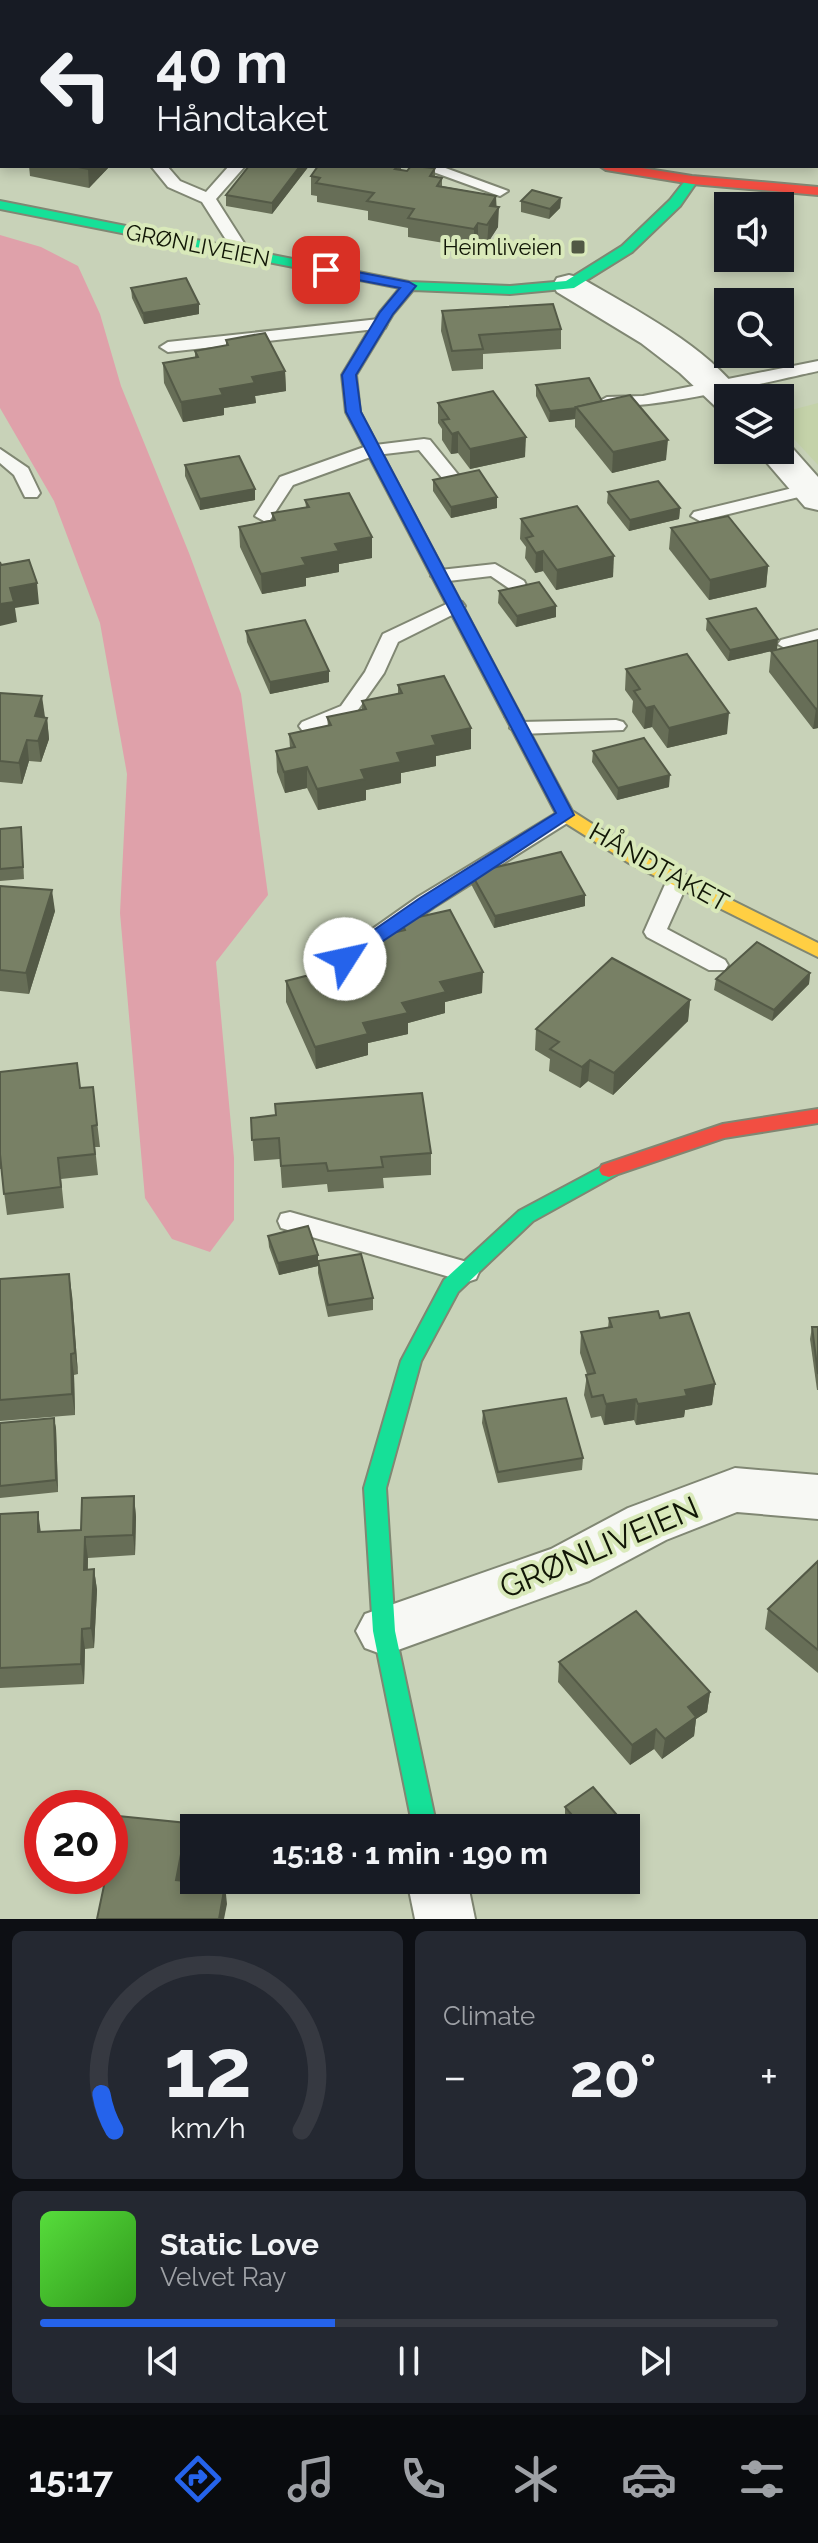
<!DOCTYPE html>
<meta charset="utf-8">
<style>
:root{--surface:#171b24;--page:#242831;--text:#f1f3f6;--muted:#9ea1a6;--line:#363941;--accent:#2563eb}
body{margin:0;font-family:Raleway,sans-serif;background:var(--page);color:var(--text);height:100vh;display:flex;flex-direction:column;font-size:30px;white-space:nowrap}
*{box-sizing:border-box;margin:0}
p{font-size:26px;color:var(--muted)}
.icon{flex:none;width:44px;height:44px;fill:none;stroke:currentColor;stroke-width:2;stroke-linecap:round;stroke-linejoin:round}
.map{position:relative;height:1919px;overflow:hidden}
.sheet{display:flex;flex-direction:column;gap:12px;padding:12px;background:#0d0f14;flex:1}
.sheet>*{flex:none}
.top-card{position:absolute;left:0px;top:0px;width:818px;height:168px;box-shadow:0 4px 12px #0003;background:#171b24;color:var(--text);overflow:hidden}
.tools{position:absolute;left:714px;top:192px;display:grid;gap:16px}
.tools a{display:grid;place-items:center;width:80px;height:80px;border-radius:0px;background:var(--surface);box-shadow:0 4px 12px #0003;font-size:40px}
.speed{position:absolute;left:24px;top:1790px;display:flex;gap:16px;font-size:40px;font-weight:700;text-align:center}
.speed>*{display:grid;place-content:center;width:104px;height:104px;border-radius:50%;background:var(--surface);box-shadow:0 4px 12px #0003;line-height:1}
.speed .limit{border:12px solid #d22;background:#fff;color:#111}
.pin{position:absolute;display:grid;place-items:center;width:68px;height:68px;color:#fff;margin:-34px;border-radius:16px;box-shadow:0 4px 12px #0006}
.me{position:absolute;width:88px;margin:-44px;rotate:55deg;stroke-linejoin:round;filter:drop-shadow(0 0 6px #0008)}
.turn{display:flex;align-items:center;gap:28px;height:168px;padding:0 24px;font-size:36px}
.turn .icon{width:104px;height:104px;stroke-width:2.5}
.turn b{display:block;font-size:56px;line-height:68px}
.big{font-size:60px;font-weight:700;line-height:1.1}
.sheet .card{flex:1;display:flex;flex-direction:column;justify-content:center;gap:12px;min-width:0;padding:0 28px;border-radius:12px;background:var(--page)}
.sheet .dial{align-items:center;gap:0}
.dial svg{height:208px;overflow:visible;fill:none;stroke:var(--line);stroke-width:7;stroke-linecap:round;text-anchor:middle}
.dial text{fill:var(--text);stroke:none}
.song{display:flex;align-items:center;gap:24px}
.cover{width:96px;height:96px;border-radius:12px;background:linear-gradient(135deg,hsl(110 70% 55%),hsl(110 70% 35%))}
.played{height:8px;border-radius:4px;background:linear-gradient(90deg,var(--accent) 40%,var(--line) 40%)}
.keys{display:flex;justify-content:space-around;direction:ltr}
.heat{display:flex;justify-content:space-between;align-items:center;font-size:44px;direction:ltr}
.sheet .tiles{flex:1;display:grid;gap:12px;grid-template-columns:1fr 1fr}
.card:last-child{grid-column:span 2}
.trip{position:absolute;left:180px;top:1814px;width:460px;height:80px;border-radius:0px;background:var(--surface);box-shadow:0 4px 12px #0003;font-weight:700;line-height:80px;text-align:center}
.dock{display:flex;height:128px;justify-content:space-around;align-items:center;background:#090b0e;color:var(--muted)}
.dock .icon{width:56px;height:56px}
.dock .on{color:var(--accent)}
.dock b{font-size:36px;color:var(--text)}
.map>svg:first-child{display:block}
.built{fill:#c4d2a9}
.green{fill:#dfa1aa}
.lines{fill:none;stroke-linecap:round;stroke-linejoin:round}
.stream{fill:#be9fe7;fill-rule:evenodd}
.lane-casing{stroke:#808773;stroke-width:4}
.street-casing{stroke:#808773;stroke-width:4}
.fast-casing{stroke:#808773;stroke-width:4}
.slow-casing{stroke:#808773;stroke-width:4}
.jam-casing{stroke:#808773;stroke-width:4}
.lane{fill:#f7f8f4;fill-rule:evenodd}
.street{fill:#f7f8f4;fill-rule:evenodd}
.fast{fill:#16e098;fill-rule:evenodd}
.slow{fill:#ffcf43;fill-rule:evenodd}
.jam{fill:#f24e42;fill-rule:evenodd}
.wall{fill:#676e57}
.shaded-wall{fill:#545a47}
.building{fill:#788065;stroke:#545a47;stroke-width:2}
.route{fill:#2563eb;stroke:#184099;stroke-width:2}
.poi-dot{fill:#515844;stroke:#d9e9ba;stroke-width:3}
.labels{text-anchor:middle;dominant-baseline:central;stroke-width:8;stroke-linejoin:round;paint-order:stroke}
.far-street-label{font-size:22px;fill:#111606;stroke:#d9e9ba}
.far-poi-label{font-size:22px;fill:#111606;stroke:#d9e9ba;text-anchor:end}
.street-label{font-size:26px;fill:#111606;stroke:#d9e9ba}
.near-street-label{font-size:32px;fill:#111606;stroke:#d9e9ba}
</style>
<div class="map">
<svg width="818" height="1919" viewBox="0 0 818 1919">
<rect width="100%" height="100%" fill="#c8d2b8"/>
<polygon class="built" points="818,403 818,465 780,424 780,413"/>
<polygon class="green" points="0,235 41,247 78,266 100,314 121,386 189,553 241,694 268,895 216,962 234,1158 234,1220 210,1252 172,1239 145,1198 120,913 127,774 100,623 54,501 0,408"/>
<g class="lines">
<g class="stream">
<polygon points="545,0 561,0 562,2 546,2"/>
<rect x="816" y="78" width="2" height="6"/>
</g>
<g class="lane-casing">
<g id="lane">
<polygon points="151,166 167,166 180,181 206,192 229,166 245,166 216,199 251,254 249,257 237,257 202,202 168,187"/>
<polygon points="417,166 440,166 508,191 500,196 494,194"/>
<polygon points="379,319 385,320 387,324 385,328 168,352 160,347 168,342"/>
<path d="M 818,361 L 818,371 C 785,378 616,419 598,402 L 607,397 L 643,396 Z"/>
<polygon points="424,439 430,440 460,477 463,481 460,485 448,485 419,450 376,455 293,485 270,520 264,521 255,516 280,477 367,446"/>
<polygon points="0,449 28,468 40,493 37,497 25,497 14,475 0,463"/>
<polygon points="809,484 818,489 815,493 700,521 691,516 694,512"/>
<polygon points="495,564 524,581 526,585 524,589 510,589 491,576 440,582 431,576 440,570"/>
<polygon points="455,600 462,602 465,606 462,610 398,642 384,673 355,714 316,730 302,730 299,726 302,722 341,706 365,672 383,634"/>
<polygon points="818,630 818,642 788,650 778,644 781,640"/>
<polygon points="616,720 623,722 626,726 623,730 520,734 510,728 520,722"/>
<polygon points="565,808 575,815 572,820 434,907 353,964 337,964 334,959 337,954 418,897"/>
<polygon points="678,873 686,875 689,880 667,929 725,960 728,965 725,970 709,970 647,937 644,932 667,880 670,875"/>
<polygon points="290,1212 467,1262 476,1265 479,1272 476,1279 467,1282 281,1228 278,1221 281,1214"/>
</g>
</g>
<g class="street-casing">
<g id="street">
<path d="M 569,275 L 581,278 C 634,309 709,347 744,398 L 728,398 L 728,410 L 716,407 L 680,373 L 641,343 L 557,292 L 553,285 L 557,278 Z"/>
<polygon points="780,441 787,442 818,477 818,510 805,507 756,450 780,450"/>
<polygon points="735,1468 818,1475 818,1519 737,1512 666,1540 589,1581 384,1655 365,1648 356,1631 365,1614 551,1549 628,1508"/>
<polygon points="407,1880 467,1880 475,1919 415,1919"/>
</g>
</g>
<g class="fast-casing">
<g id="fast">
<polygon points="151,0 165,0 167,2 153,2"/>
<polygon points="688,177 698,180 680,206 632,252 574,288 510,294 413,290 393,314 356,375 360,412 521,716 513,721 505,716 346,412 342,375 380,312 400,288 0,209 0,201 409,282 510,286 566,281 622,246 670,200"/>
<polygon points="609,1163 616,1165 619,1170 616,1175 533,1221 458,1292 421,1361 386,1488 395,1631 437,1828 413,1828 373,1631 364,1488 401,1361 444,1280 519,1211"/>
</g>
</g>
<g class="slow-casing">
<polygon id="slow" points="513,711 521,716 572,811 641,855 818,943 818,957 629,863 559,819 505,716"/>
</g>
<g class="jam-casing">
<g id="jam">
<polygon points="600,166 629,166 692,176 818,187 818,195 692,184 606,170"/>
<polygon points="818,1109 818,1123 724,1138 609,1177 602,1175 599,1170 602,1165 723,1124"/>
</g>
</g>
<use href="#lane" class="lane"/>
<use href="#street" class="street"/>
<use href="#fast" class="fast"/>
<use href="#slow" class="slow"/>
<use href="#jam" class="jam"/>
</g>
<g class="wall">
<polygon points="0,0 2,2 2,38 0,39"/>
<polygon points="29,166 110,166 89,188 30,176"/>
<polygon points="309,166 272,214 226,206 226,195"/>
<polygon points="318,166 401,166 401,170 407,171 435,168 435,176 442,178 442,186 496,196 498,227 487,244 478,243 474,248 408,237 408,228 368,220 368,211 317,202 317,196 311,195 311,176"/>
<polygon points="561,198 560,208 549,219 521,212 521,201"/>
<polygon points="131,288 199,314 144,324 132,298"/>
<polygon points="442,311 561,329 561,349 483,354 483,369 452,371 441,331"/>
<polygon points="226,340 285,371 286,391 255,396 256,403 224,408 224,415 183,422 164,383 163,363 195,357 195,351 226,346"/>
<polygon points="536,385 602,401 666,460 612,473 575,427 575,419 549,422 536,396"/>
<polygon points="438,403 525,457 470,469 458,453 451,454 442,440 442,429 438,423"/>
<polygon points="185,465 255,489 255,500 200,510 185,476"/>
<polygon points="433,480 497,497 497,508 451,518 433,491"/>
<polygon points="608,492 680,508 679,519 629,531 607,503"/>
<polygon points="305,500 372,558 339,564 339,572 306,578 306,586 262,594 240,547 239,527 272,521 272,513 306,507"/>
<polygon points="521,519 613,577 556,590 543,571 535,573 525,558 526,547 520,539"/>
<polygon points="671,528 768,566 766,587 709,600 669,549"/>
<polygon points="499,591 556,617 516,627 498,603"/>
<polygon points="707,619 777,650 818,640 818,728 813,729 769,672 771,651 728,661 706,630"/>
<polygon points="246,631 329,682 270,694 247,642"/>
<polygon points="626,669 727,734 667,748 652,727 644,729 632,712 633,701 625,690"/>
<polygon points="398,685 471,728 471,749 436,756 436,766 401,773 401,783 366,790 366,800 318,810 307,788 285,793 277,772 276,751 290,748 289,734 328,726 327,717 362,710 362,701 398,694"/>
<polygon points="0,693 47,718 49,739 41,762 29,761 22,784 0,782"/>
<polygon points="593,751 669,787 617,800 592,762"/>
<polygon points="0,829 22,838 24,879 0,881"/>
<polygon points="471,873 585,895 585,906 494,928 471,884"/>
<polygon points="0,886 55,911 29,994 0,991"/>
<polygon points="401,921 482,993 445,1002 445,1013 408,1023 408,1034 368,1043 368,1055 316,1069 286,1002 286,981 324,972 324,961 362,952 362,940 401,931"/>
<polygon points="810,973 809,984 772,1021 714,990 716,979"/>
<polygon points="690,1000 688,1021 613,1095 588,1081 580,1088 549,1071 550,1059 535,1050 536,1029"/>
<polygon points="0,1072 80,1088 93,1087 100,1147 95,1147 98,1175 61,1179 64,1208 7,1215 1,1169 0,1169"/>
<polygon points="275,1104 431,1153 431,1175 383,1178 384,1188 328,1192 327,1184 282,1188 280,1159 254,1161 251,1118 275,1115"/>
<polygon points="268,1236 319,1261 373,1298 373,1310 328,1317 318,1273 318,1266 279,1275 269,1247"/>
<polygon points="0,1279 72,1295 78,1374 74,1375 75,1415 0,1421"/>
<polygon points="609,1318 660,1318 715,1384 712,1405 685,1410 684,1417 636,1425 634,1420 604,1425 601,1416 591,1418 584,1395 587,1374 580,1353 581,1332 608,1328"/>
<polygon points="812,1327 818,1327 818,1390 817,1390 810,1339"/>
<polygon points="483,1412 583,1458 582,1470 498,1483 482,1423"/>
<polygon points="54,1418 56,1429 58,1492 0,1498 0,1423"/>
<polygon points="134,1496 136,1517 135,1555 88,1558 88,1570 94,1569 97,1590 94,1648 85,1649 84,1684 0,1688 0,1514 41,1532 81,1530"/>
<polygon points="818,1561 818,1673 765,1629 768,1609"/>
<polygon points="559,1662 710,1692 707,1712 696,1719 694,1736 662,1759 654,1749 630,1765 558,1682"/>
<polygon points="593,1787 628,1828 627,1839 626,1840 626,1828 573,1828 565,1818 565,1807"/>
</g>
<g class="shaded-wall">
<polygon points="390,0 402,0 402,2 385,2"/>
<polygon points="90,166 110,166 89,188 88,169"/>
<polygon points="300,166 309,166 272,214 272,203"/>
<polygon points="496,196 496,212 499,207 498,227 487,244 490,206"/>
<polygon points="561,198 560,208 549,219 550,209"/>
<polygon points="478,223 478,243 474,248 474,229"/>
<polygon points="199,304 199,314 144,324 143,313"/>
<polygon points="285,371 286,391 255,396 256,403 224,408 224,415 183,422 181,402 252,377"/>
<polygon points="576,408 575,419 549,422 550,411"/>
<polygon points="458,432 458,453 451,454 452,434"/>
<polygon points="526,437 525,457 470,469 470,449"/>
<polygon points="668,440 666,460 612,473 613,452"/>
<polygon points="255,489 255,500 200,510 200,499"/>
<polygon points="497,497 497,508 451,518 451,507"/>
<polygon points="680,508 679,519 629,531 630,520"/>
<polygon points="372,537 372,558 339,564 339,572 306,578 306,586 262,594 261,574 335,544"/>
<polygon points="543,551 543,571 535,573 536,553"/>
<polygon points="614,556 613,577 556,590 557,570"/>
<polygon points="768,566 766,587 709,600 710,580"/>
<polygon points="37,583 39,604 15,608 17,622 0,626 0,604 10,588"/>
<polygon points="556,606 556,617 516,627 517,616"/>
<polygon points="778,639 777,650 728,661 730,650"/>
<polygon points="329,671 329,682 270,694 270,682"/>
<polygon points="42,696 45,717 35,716"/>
<polygon points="654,706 652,727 644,729 646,708"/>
<polygon points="818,708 818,728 813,729 816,709"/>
<polygon points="729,713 727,734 667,748 669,728"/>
<polygon points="47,718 49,739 41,762 38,741"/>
<polygon points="471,728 471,749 436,756 436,766 401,773 401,783 366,790 366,800 318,810 317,789 361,770 432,736"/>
<polygon points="27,740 29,761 22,784 19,763"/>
<polygon points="307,767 307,788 285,793 284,772"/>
<polygon points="670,775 669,787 617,800 618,788"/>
<polygon points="52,890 55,911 29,994 26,973"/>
<polygon points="585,895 585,906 494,928 495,916"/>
<polygon points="483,972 482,993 445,1002 445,1013 408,1023 408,1034 368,1043 368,1055 316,1069 315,1047 440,982"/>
<polygon points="810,973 809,984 772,1021 774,1010"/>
<polygon points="690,1000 688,1021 613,1095 614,1073"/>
<polygon points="590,1060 588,1081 580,1088 582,1067"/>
<polygon points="318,1255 318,1266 279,1275 278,1263"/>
<polygon points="69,1274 72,1295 78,1374 75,1353"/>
<polygon points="71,1354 74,1375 75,1415 72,1394"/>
<polygon points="715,1384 712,1405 685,1410 684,1417 636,1425 638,1404 685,1390"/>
<polygon points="636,1399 634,1420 604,1425 606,1404"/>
<polygon points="54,1418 56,1429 58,1492 56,1480"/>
<polygon points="134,1496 136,1517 135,1555 133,1535"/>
<polygon points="38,1512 41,1533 38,1532"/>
<polygon points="85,1537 88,1558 86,1590 84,1570"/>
<polygon points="94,1569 97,1590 94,1648 91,1628"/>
<polygon points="82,1629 85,1649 84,1684 81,1664"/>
<polygon points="710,1692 707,1712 696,1719 694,1736 662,1759 665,1739 688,1707"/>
<polygon points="656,1729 654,1749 630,1765 632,1745"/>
<polygon points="187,1823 189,1843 178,1899 176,1880"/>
<polygon points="225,1885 227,1904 224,1919 219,1919"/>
</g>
<g class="building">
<polygon points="0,0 60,0 60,2 2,2 2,20 0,20"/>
<polygon points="324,0 390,0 385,2 328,2"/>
<polygon points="416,0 471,0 473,1 471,2 420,2"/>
<polygon points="73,166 90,166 88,169"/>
<polygon points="249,166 300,166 272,203 226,195"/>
<polygon points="318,166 398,166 395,169 407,171 411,166 435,168 430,176 442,178 437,186 496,196 490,206 499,207 487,225 478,223 474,229 408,218 414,209 367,201 374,193 316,183 320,178 311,176"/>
<polygon points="532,190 561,198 550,209 521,201"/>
<polygon points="186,278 199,304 143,313 131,288"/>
<polygon points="553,304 561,329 479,335 483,349 452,351 442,311"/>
<polygon points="265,333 285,371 252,377 255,383 220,389 223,395 181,402 163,363 198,357 195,351 228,345 226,340"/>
<polygon points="589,378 602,401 576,407 577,408 550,411 536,385"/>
<polygon points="493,391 526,437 470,449 458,432 452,434 442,420 449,419 438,403"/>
<polygon points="630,395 668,440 613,452 576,407"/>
<polygon points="239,456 255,489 200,499 185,465"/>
<polygon points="479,470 497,497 451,507 433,480"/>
<polygon points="658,481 680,508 630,520 608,492"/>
<polygon points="349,493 372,537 335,544 339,551 302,558 306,565 261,574 239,527 275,520 272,513 309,507 305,500"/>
<polygon points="577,506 614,556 557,570 543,551 536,553 526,538 533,536 521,519"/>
<polygon points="728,516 768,566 710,580 671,528"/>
<polygon points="29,560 37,583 10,588 14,602 0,604 0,562 1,565"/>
<polygon points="539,582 556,606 517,616 499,591"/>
<polygon points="756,608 778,639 730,650 707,619"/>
<polygon points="305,620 329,671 270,682 246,631"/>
<polygon points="818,640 818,708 816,709 771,651"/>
<polygon points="687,654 729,713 669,728 654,706 646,708 634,691 640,689 626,669"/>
<polygon points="444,676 471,728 432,736 436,745 397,753 401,762 361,770 365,779 317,789 307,767 284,772 276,751 295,747 289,734 331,725 327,717 366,709 362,701 402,693 398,685"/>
<polygon points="0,693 42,696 35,716 47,718 38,741 27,740 19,763 0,761"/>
<polygon points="644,738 670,775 618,788 593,751"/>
<polygon points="21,827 23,867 0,869 0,829"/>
<polygon points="561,852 585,895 495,916 471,873"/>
<polygon points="0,886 52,890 26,973 0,970"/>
<polygon points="450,910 483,972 440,982 446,992 402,1003 408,1013 363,1023 368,1034 315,1047 286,981 329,970 324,961 367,951 362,940 405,930 401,921"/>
<polygon points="757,942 810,973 774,1010 716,979"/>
<polygon points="612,958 690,1000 614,1073 590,1060 582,1067 550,1049 559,1042 536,1029"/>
<polygon points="77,1063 80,1088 93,1087 97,1125 92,1126 95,1154 58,1158 61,1187 4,1194 0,1154 0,1072"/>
<polygon points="422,1093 431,1153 381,1157 383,1167 328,1171 326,1163 281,1166 279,1138 252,1140 251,1118 276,1115 275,1104"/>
<polygon points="308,1226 318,1255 278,1263 268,1236"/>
<polygon points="361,1254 373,1298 328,1305 318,1261"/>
<polygon points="69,1274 75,1353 71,1354 72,1394 0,1400 0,1279"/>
<polygon points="658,1311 660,1318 689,1313 715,1384 685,1390 687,1396 638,1404 636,1399 606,1404 603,1395 592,1397 586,1375 595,1373 581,1332 612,1327 609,1318"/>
<polygon points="812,1327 818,1327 818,1374"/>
<polygon points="566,1398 583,1458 498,1472 483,1411"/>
<polygon points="54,1418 56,1480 0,1486 0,1423"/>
<polygon points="134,1496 133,1535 85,1537 84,1570 94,1569 91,1628 82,1629 81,1664 0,1668 0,1514 38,1512 38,1532 81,1530 82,1498"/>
<polygon points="818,1561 818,1650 768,1609"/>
<polygon points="636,1611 710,1692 688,1707 696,1717 665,1739 656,1729 632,1745 559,1662"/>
<polygon points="593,1787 628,1828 626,1830 626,1828 583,1828 565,1807"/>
<polygon points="118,1816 187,1823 176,1880 225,1885 219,1919 97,1919 106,1876 110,1876 110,1856"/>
</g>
<polygon class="route" points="326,266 409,282 416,286 393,314 356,375 361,412 574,815 345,966 336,959 338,955 420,898 556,813 346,412 342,375 380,312 400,288 321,273 321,267"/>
<rect class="poi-dot" x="570" y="239" width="16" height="16" rx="4"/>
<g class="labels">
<g class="far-street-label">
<text transform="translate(198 245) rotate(11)">GRØNLIVEIEN</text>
</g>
<g class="far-poi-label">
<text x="562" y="247">Heimliveien</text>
</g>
<g class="street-label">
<text transform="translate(659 867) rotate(29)">HÅNDTAKET</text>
</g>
<g class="near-street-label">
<text transform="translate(599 1547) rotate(-23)">GRØNLIVEIEN</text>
</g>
</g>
</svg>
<div class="tools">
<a><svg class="icon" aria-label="sound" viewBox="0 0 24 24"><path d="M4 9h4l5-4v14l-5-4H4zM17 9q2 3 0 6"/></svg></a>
<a><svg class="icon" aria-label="search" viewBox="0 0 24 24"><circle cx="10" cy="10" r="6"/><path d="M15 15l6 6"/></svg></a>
<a><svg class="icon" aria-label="layers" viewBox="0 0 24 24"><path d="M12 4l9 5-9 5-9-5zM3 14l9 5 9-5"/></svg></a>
</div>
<div class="speed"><div class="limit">20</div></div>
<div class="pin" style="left:326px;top:270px;background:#d93025"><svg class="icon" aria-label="arrive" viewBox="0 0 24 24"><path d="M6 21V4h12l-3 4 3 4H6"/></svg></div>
<svg class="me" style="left:345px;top:959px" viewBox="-20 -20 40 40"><circle r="19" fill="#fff"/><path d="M0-13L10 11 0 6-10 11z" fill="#2563eb"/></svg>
<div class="trip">15:18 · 1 min · 190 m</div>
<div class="top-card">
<div class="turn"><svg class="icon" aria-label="left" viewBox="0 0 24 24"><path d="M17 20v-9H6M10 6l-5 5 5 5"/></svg><div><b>40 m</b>Håndtaket</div></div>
</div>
</div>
<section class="sheet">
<div class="tiles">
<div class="card dial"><svg viewBox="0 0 100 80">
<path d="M14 69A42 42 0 1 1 86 69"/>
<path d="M14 69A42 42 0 0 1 9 55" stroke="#2563eb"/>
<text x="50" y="56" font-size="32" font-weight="700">12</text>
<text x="50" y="72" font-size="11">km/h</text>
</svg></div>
<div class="card"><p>Climate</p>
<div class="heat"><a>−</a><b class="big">20°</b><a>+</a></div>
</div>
<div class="card">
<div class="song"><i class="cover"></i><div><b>Static Love</b><p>Velvet Ray</p></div></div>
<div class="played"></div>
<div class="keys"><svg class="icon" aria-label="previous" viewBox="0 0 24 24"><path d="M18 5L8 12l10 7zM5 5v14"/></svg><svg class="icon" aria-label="pause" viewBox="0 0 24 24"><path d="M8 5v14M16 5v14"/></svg><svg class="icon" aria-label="next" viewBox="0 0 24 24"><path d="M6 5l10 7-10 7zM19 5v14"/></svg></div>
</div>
</div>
</section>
<nav class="dock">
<b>15:17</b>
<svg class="icon on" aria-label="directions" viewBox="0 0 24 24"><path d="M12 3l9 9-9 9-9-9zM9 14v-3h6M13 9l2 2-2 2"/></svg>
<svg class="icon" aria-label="music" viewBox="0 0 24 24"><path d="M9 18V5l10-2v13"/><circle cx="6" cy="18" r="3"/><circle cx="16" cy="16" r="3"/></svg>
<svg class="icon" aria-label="phone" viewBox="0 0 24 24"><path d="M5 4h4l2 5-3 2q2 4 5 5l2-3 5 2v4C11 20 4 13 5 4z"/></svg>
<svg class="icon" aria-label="climate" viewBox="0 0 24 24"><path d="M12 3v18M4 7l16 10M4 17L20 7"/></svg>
<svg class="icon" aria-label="car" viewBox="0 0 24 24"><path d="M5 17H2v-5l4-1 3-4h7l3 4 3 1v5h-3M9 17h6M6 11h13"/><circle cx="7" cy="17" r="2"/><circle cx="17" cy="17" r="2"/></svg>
<svg class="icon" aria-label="filters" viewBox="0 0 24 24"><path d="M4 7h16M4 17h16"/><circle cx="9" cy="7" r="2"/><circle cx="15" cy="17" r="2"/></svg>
</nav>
